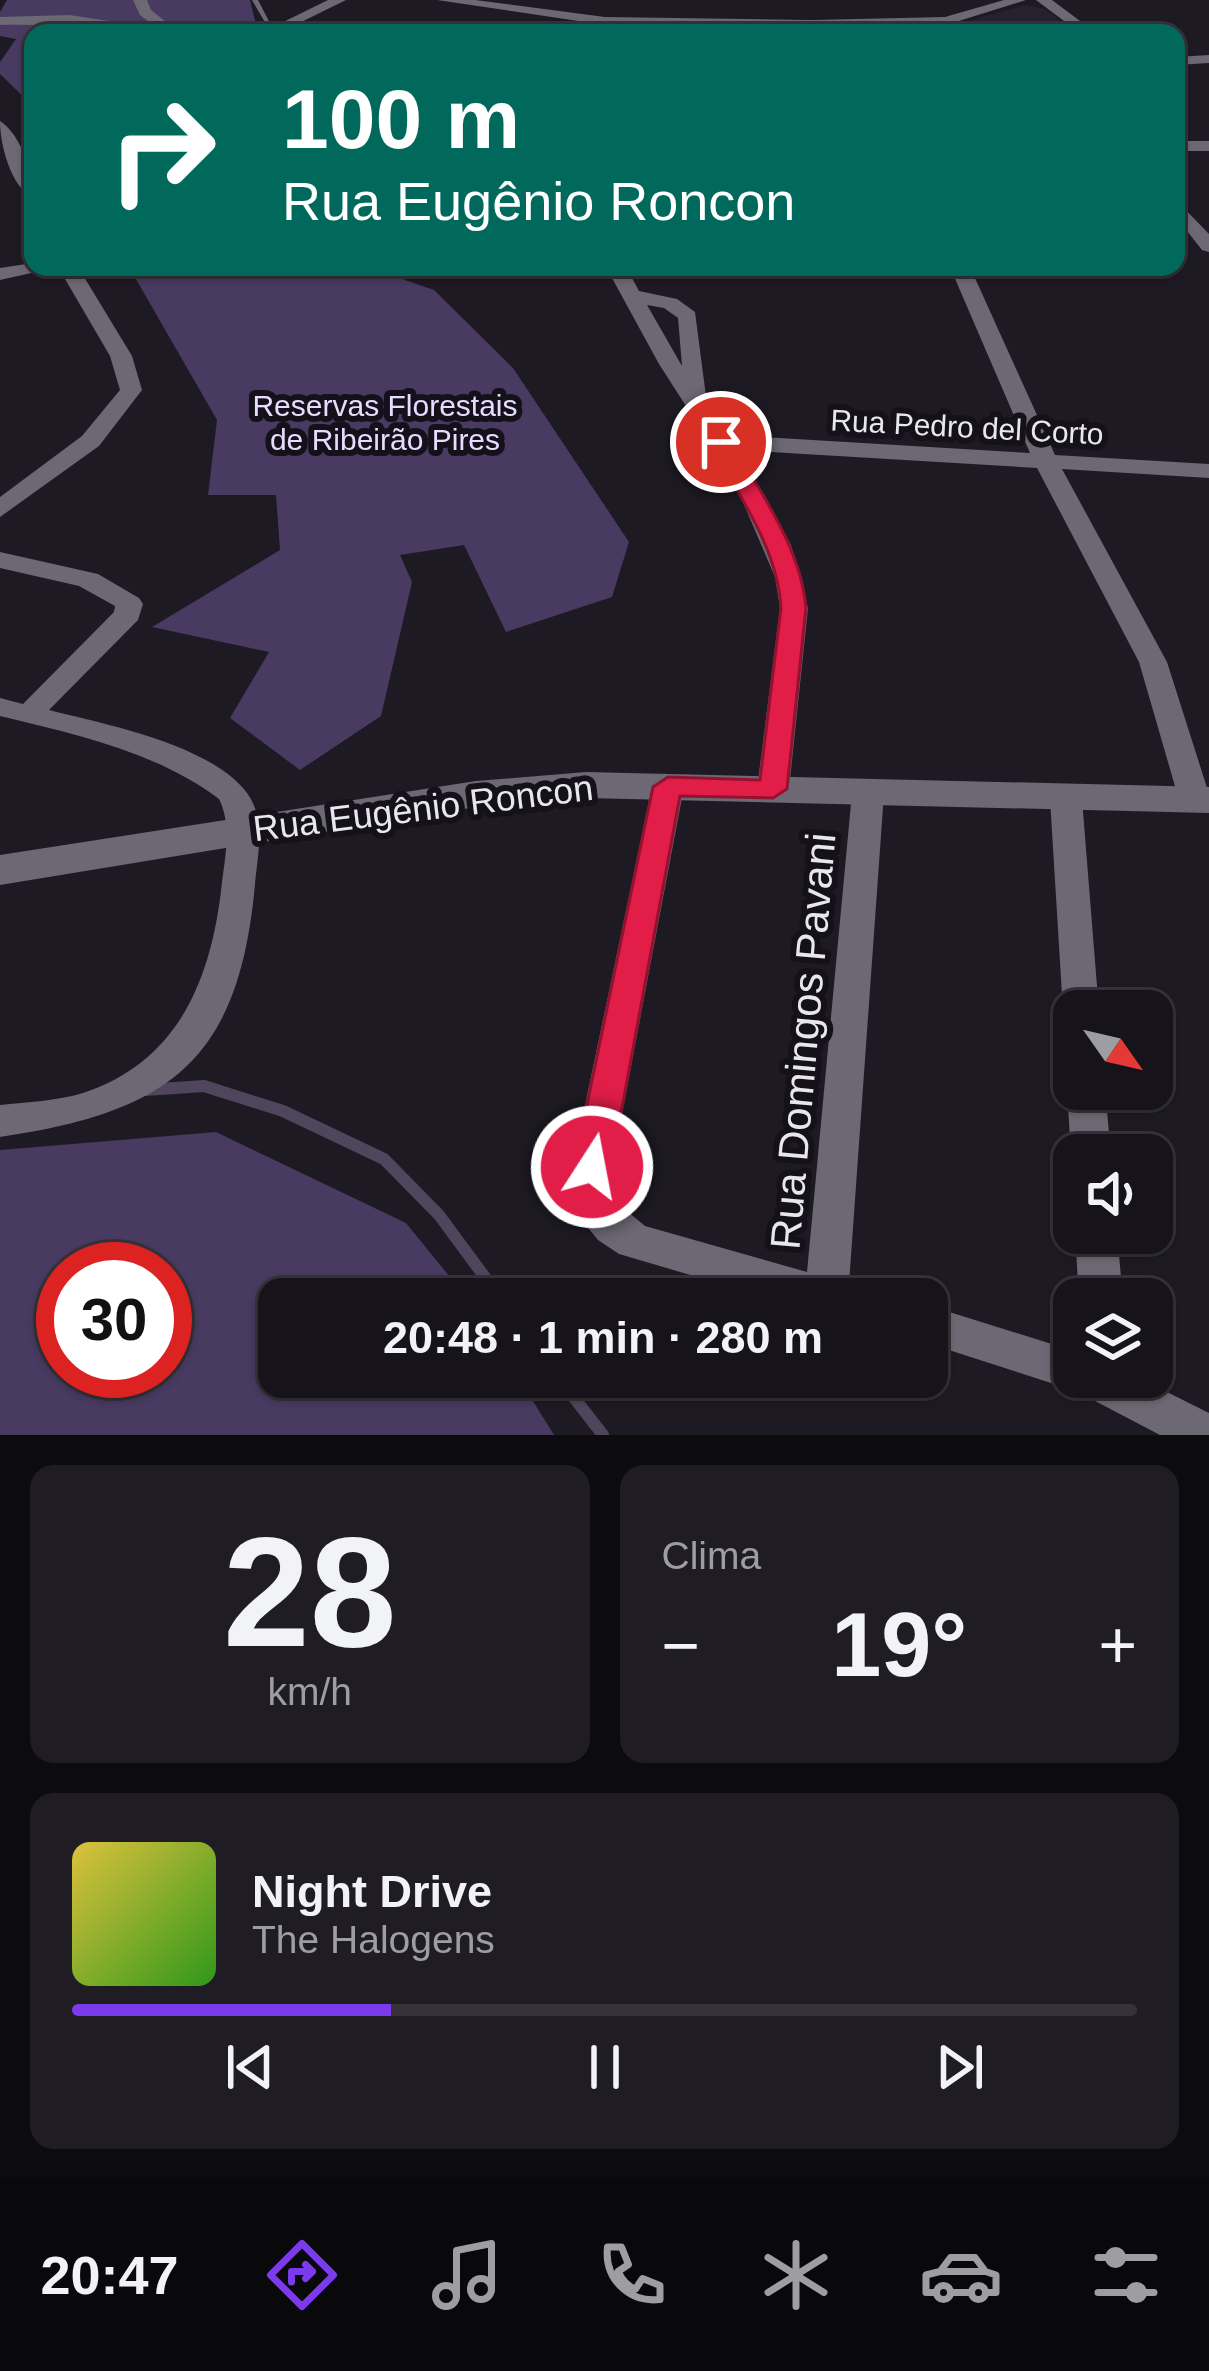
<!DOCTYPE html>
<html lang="pt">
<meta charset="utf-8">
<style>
:root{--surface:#16141a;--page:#1f1d23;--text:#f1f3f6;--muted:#9e9ea2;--line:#353339;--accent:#7c3aed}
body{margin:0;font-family:Arial,sans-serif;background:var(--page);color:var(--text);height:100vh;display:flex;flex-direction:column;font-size:45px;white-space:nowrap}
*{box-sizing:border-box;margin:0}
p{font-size:39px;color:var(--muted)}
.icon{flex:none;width:66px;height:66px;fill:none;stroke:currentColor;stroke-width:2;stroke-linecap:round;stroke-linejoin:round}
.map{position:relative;height:1435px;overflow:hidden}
.sheet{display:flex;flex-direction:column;gap:30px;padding:30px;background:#0c0b0e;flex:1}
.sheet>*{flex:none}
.hud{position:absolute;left:24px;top:24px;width:1161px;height:252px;border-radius:24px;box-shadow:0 3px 9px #0004,0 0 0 3px var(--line);background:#00695c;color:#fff;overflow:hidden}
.needle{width:78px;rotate:124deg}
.fabs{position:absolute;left:1053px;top:990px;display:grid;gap:24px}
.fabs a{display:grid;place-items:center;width:120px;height:120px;border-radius:24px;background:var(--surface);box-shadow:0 3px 9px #0004,0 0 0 3px var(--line);font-size:60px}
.speed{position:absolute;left:36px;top:1242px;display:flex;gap:24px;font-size:60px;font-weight:700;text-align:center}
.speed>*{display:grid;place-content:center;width:156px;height:156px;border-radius:50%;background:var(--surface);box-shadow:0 3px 9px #0004,0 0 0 3px var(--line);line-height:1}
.speed .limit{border:18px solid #d22;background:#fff;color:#111}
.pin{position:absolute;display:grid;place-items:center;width:102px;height:102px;color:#fff;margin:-51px;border:6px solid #fff;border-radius:50%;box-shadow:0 3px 12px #0007}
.me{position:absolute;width:132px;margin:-66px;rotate:11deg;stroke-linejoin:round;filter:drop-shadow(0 0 9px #0008)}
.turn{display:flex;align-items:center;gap:42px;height:252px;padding:0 60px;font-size:54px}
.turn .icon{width:156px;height:156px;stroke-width:2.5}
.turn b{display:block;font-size:84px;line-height:102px}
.big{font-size:90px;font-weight:700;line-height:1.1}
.sheet .card{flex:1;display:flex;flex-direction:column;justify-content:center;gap:18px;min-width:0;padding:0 42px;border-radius:24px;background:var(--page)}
.sheet .dial{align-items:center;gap:0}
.dial b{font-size:156px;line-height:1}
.song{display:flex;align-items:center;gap:36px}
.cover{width:144px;height:144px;border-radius:18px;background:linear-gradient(135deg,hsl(50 70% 55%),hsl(110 70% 35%))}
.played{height:12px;border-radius:6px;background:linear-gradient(90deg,var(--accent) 30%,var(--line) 30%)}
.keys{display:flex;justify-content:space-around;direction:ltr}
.heat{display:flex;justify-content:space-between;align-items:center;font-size:66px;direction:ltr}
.sheet .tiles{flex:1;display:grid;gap:30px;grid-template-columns:1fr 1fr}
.card:last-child{grid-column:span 2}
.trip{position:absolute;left:258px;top:1278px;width:690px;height:120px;border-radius:24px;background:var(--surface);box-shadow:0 3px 9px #0004,0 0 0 3px var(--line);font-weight:700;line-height:120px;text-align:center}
.menu{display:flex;height:192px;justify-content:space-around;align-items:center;background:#09080a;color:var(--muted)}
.menu .icon{width:84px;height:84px}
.menu .on{color:var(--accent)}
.menu b{font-size:54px;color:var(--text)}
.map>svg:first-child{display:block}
.built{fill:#26212f}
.green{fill:#483a60;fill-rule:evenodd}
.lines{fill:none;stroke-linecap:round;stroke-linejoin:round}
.stream{stroke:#4f455d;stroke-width:12}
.service{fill:#6c6874;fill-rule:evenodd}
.minor{fill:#6c6874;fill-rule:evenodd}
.tertiary{fill:#6c6874;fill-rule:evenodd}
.route{fill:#e11d48;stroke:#92132f;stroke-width:3}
.labels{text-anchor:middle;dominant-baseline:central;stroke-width:12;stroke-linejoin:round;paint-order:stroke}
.far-park-label{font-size:30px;fill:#e7dbff;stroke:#14111a}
.far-street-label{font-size:30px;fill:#e9e7ee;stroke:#14111a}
.street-label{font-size:36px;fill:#e9e7ee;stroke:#14111a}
.near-street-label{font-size:42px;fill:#e9e7ee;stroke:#14111a}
</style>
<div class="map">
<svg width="1209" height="1435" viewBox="0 0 1209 1435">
<rect width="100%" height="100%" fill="#1d1a23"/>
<polygon class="built" points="1026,5 1045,9 1076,33 752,33 752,29 959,23"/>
<g class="green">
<polygon points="7,0 250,0 257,29 253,33 33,33 33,106 0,74 0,62 16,39 0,36 0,12"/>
<polygon points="129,267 367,267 434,290 513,368 629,542 612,597 506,632 464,545 400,555 412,582 381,716 300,770 230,718 269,652 152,627 280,550 276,495 208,495 217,420"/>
<path d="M 216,1132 L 406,1223 L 468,1299 L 279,1299 L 279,1377 L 518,1377 L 554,1435 L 0,1435 L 0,1150 ZM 63,1269 L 165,1269 L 165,1371 L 63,1371 Z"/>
</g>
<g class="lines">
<g class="stream">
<polyline points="145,1090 204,1086 283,1111 384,1159 439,1215 501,1299"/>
<polyline points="558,1377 603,1435"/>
</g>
<polygon class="service" points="252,0 258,0 274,31 270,31"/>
<g class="minor">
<path d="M 133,0 L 147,0 L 151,10 L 180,33 C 119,33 61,23 0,25 L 0,17 L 69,15 L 157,28 L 140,15 Z"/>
<polygon points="328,0 346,0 279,33 261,33"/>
<polygon points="437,0 475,0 605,17 810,20 945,17 1004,0 1026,0 946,25 810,28 605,25"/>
<polygon points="1036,0 1052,0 1096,33 1080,33"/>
<polygon points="1209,55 1209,63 1176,65 1176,57"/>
<path d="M 0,121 C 22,136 33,173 33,199 C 11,186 0,146 0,121 Z"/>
<rect x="1176" y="141" width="33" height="10"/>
<polygon points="1176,200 1209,234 1209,252 1202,250 1176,217"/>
<polygon points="33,263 33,267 58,267 0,280 0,268"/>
<polygon points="58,267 78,267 132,356 142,390 99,446 0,517 0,497 82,436 120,390 110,356"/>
<path d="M 606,267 L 626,267 L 639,291 L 677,299 L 695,312 L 707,404 L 729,435 L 1030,453 L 950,267 L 970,267 L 1055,455 L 1209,464 L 1209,478 L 1062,469 L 1167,662 L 1209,794 L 1206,807 L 1184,807 L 1179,800 L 1139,662 L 1037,468 L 739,450 L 791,545 L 808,608 L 789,789 L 784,796 L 762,796 L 757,789 L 780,608 L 775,577 L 734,481 L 659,364 ZM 647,305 L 664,308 L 678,318 L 682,366 Z"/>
<path d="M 0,552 L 98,574 L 139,598 L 143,604 L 138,620 L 49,710 C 105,724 205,744 243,788 C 267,814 258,852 255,884 C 239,1062 169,1112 0,1137 L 0,1105 C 27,1102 57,1101 83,1093 C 177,1062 210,982 221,891 C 224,861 233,827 219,799 C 157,752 75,734 0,716 L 0,698 L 23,704 L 114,612 L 115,606 L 79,586 L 0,568 Z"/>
<polygon points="668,777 684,787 612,1167 616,1202 645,1226 807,1272 852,793 868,783 884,793 849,1284 859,1299 772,1299 619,1254 598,1240 585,1224 575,1202 572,1167 652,787"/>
<polygon points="1066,789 1082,799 1099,1011 1074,1011 1074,1022 1063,1011 1050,799"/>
<polygon points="1074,1078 1074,1089 1105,1089 1111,1155 1074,1155 1074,1161 1071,1155 1067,1089"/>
<polygon points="1075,1233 1117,1233 1123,1299 1079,1299"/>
<polygon points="927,1305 1074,1351 1074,1377 1137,1377 1209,1413 1209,1435 1160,1435 1076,1391 927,1343"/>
</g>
<polygon class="tertiary" points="586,772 1209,787 1209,813 586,798 476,807 0,885 0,855 476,781"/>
</g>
<path class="route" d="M 721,436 L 732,442 C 761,494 801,548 806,608 L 787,789 L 773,798 L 680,796 L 611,1167 L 605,1177 L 592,1182 L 579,1177 L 574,1167 L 653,787 L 668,777 L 760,780 L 781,608 C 778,549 738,494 710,442 Z"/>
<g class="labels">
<g class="far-park-label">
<text x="385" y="405">Reservas Florestais<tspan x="385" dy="34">de Ribeirão Pires</tspan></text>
</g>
<g class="far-street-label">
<text transform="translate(967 427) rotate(3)">Rua Pedro del Corto</text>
</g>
<g class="street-label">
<text transform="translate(423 808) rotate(-7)">Rua Eugênio Roncon</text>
</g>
<g class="near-street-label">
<text transform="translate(803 1041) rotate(-85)">Rua Domingos Pavani</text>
</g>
</g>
</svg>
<div class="fabs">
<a><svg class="needle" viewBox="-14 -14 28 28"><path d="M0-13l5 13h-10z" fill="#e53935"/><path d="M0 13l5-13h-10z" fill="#9e9ea2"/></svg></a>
<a><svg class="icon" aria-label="sound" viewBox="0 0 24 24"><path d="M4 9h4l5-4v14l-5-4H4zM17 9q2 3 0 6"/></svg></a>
<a><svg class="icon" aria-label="layers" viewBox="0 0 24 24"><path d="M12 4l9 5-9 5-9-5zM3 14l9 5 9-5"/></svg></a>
</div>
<div class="speed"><div class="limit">30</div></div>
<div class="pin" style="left:721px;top:442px;background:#d93025"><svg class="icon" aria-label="arrive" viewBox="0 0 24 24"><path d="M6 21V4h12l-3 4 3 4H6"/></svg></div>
<svg class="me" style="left:592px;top:1167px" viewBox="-20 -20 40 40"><circle r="17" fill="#e11d48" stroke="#fff" stroke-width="3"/><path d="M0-11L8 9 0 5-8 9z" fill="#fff"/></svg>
<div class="trip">20:48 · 1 min · 280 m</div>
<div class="hud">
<div class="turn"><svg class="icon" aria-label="right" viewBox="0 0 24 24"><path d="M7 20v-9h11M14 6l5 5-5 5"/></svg><div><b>100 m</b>Rua Eugênio Roncon</div></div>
</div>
</div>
<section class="sheet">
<div class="tiles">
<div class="card dial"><b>28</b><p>km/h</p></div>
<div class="card"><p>Clima</p>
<div class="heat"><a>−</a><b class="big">19°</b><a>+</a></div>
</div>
<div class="card">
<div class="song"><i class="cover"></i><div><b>Night Drive</b><p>The Halogens</p></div></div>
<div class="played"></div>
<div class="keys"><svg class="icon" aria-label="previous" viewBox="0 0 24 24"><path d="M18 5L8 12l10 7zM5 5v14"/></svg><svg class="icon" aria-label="pause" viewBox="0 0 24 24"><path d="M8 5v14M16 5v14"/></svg><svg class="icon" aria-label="next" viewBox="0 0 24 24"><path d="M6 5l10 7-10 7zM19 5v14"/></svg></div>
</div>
</div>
</section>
<nav class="menu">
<b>20:47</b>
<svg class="icon on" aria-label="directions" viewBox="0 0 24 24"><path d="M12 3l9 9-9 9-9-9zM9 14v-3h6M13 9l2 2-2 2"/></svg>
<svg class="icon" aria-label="music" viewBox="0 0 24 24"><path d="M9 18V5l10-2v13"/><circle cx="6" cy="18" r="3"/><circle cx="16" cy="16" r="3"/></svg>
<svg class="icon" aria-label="phone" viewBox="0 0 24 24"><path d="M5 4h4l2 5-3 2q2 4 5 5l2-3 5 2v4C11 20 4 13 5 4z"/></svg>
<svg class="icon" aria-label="climate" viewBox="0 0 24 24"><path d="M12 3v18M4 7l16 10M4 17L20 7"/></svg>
<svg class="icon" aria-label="car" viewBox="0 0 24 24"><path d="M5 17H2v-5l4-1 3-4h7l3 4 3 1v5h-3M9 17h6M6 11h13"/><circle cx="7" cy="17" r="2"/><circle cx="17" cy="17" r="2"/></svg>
<svg class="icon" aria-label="filters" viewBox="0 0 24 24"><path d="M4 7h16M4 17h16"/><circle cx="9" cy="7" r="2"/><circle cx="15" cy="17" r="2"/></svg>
</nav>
